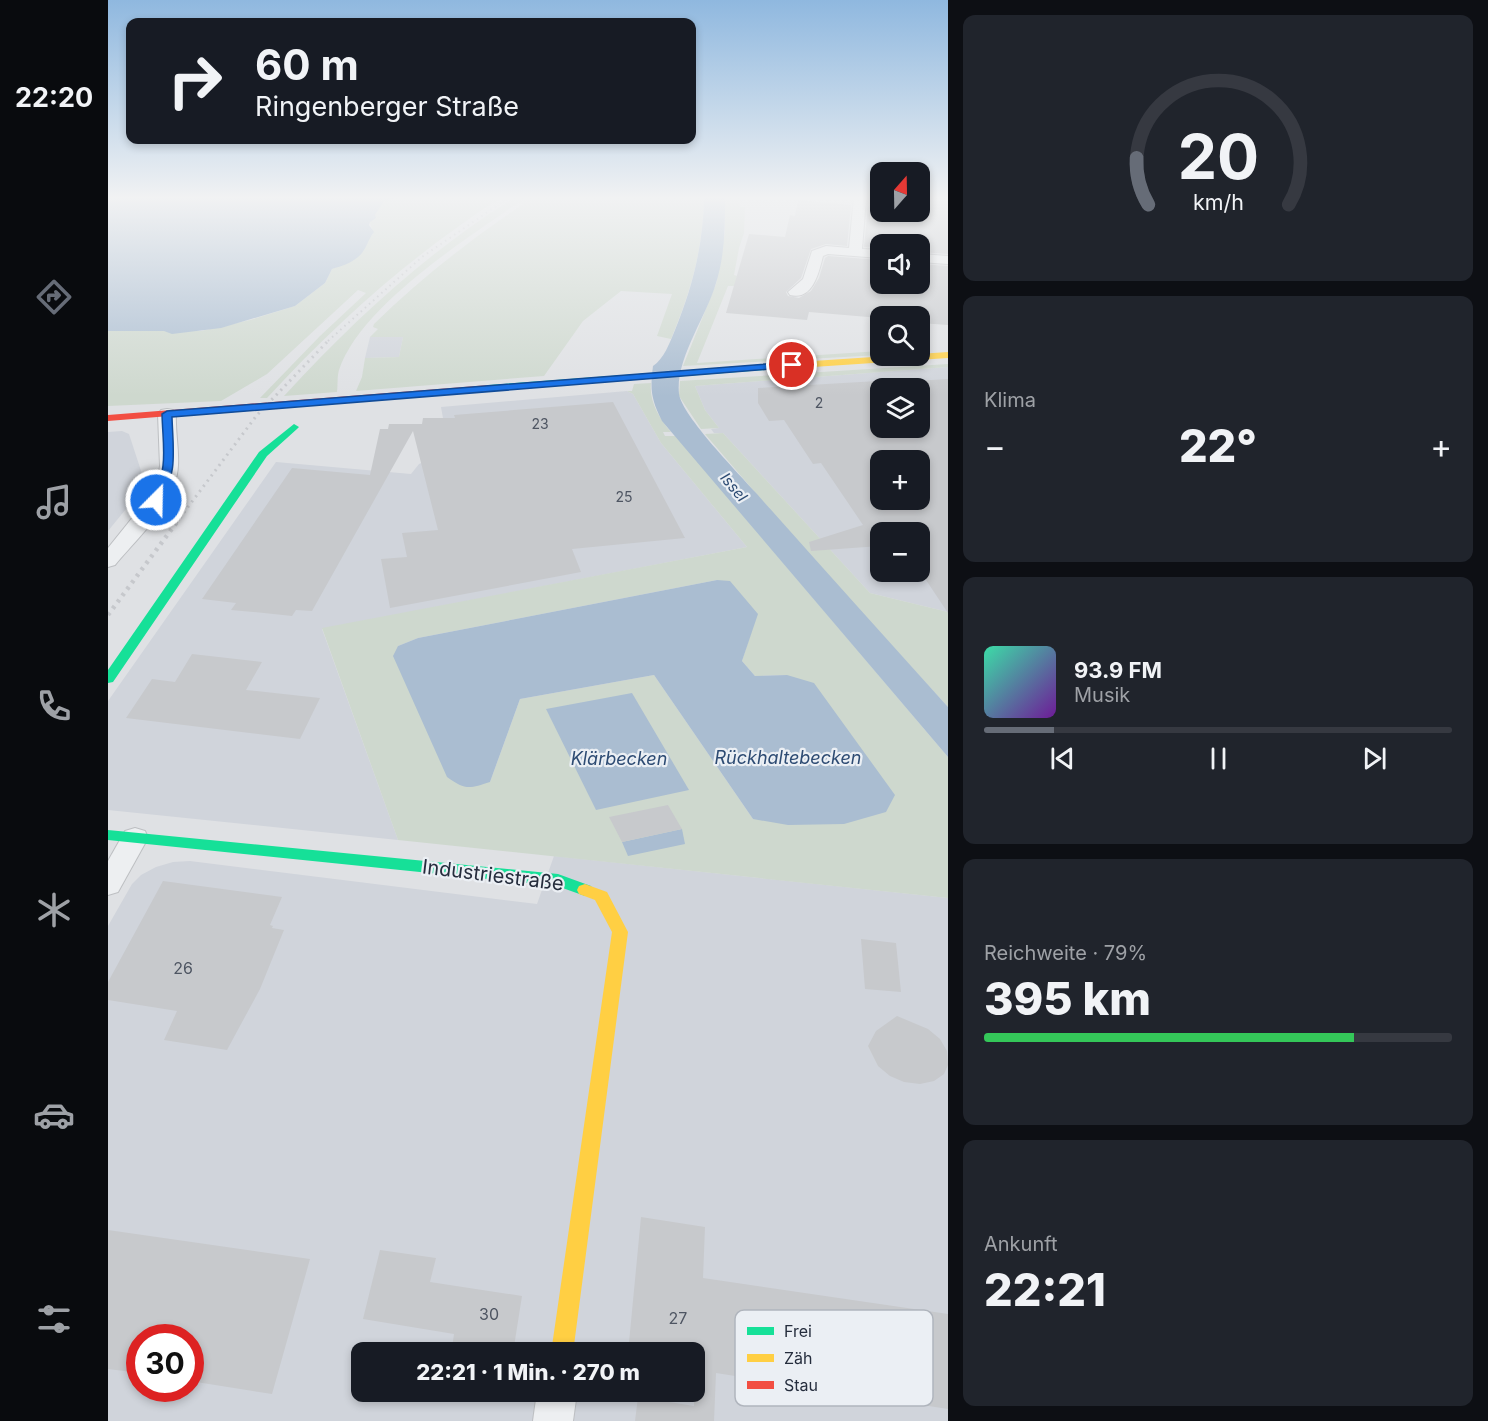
<!DOCTYPE html>
<html lang="de">
<meta charset="utf-8">
<style>
:root{--surface:#171b24;--page:#20242c;--text:#f1f3f6;--muted:#9ea1a6;--line:#363941;--accent:#666c77}
body{margin:0;font-family:Inter,sans-serif;background:var(--page);color:var(--text);height:100vh;display:flex;flex-direction:column;font-size:22px;white-space:nowrap}
*{box-sizing:border-box;margin:0}
p{font-size:20px;color:var(--muted)}
.icon{flex:none;width:33px;height:33px;fill:none;stroke:currentColor;stroke-width:2;stroke-linecap:round;stroke-linejoin:round}
.map{position:relative;flex:1;overflow:hidden}
.side{display:flex;flex-direction:column;gap:15px;padding:15px;background:#0d0f14;width:540px}
.side>*{flex:none}
.guide{position:absolute;left:18px;top:18px;width:570px;height:126px;border-radius:12px;box-shadow:0 3px 9px #0003;background:#171b24;color:var(--text);overflow:hidden}
.needle{width:39px;rotate:20deg}
.tools{position:absolute;left:762px;top:162px;display:grid;gap:12px}
.tools a{display:grid;place-items:center;width:60px;height:60px;border-radius:12px;background:var(--surface);box-shadow:0 3px 9px #0003;font-size:30px}
.speed{position:absolute;left:18px;top:1324px;display:flex;gap:12px;font-size:30px;font-weight:700;text-align:center}
.speed>*{display:grid;place-content:center;width:78px;height:78px;border-radius:50%;background:var(--surface);box-shadow:0 3px 9px #0003;line-height:1}
.speed .limit{border:9px solid #d22;background:#fff;color:#111}
.pin{position:absolute;display:grid;place-items:center;width:51px;height:51px;color:#fff;margin:-26px;border:3px solid #fff;border-radius:50%;box-shadow:0 2px 6px #0007}
.me{position:absolute;width:66px;margin:-33px;rotate:23deg;stroke-linejoin:round;filter:drop-shadow(0 0 4px #0008)}
.turn{display:flex;align-items:center;gap:21px;height:126px;padding:0 30px;font-size:27px}
.turn .icon{width:78px;height:78px;stroke-width:2.5}
.turn b{display:block;font-size:42px;line-height:51px}
.big{font-size:45px;font-weight:800;line-height:1.1}
.side .widget{flex:1;display:flex;flex-direction:column;justify-content:center;gap:9px;min-width:0;padding:0 21px;border-radius:12px;background:var(--page)}
.side .dial{align-items:center;gap:0}
.dial svg{height:156px;overflow:visible;fill:none;stroke:var(--line);stroke-width:7;stroke-linecap:round;text-anchor:middle}
.dial text{fill:var(--text);stroke:none}
.song{display:flex;align-items:center;gap:18px}
.cover{width:72px;height:72px;border-radius:9px;background:linear-gradient(135deg,hsl(160 70% 55%),hsl(280 70% 35%))}
.played{height:6px;border-radius:3px;background:linear-gradient(90deg,var(--accent) 15%,var(--line) 15%)}
.keys{display:flex;justify-content:space-around;direction:ltr}
.heat{display:flex;justify-content:space-between;align-items:center;font-size:33px;direction:ltr}
.charge{height:9px;border-radius:4px;background:linear-gradient(90deg,#34c759 79%,var(--line) 0)}
.trip{position:absolute;left:243px;top:1342px;width:354px;height:60px;border-radius:12px;background:var(--surface);box-shadow:0 3px 9px #0003;font-weight:800;line-height:60px;text-align:center}
main{display:flex;flex:1;min-height:0}
.dock{display:flex;flex-direction:column;width:108px;justify-content:space-around;align-items:center;background:#090b0e;color:var(--muted)}
.dock .icon{width:42px;height:42px}
.dock .on{color:var(--accent)}
.dock b{font-size:27px;color:var(--text)}
.map>svg:first-child{display:block}
.built{fill:#d0d4db;fill-rule:evenodd}
.green{fill:#ced8ce;fill-rule:evenodd}
.water{fill:#aabdd1}
.building{fill:#c7c9cc;fill-rule:evenodd}
.lines{fill:none;stroke-linecap:round;stroke-linejoin:round}
.street-casing{stroke:#bdbfc2;stroke-width:2}
.street{fill:#edeff1;fill-rule:evenodd}
.fast{fill:#16e098;fill-rule:evenodd}
.slow{fill:#ffcf43;fill-rule:evenodd}
.jam{fill:#f24e42;fill-rule:evenodd}
.rail-far2{stroke:#c6c8cc;stroke-width:2;stroke-dasharray:1.5 4;stroke-linecap:butt}
.rail-far1{stroke:#c6c8cc;stroke-width:3;stroke-dasharray:2 4.5;stroke-linecap:butt}
.rail{stroke:#c6c8cc;stroke-width:4.5;stroke-dasharray:3 5;stroke-linecap:butt}
.route{fill:#1a73e8;stroke:#114b97;stroke-width:1.5}
.labels{text-anchor:middle;dominant-baseline:central;stroke-width:4.5;stroke-linejoin:round;paint-order:stroke}
.number-label{font-size:14px;fill:#4e5562}
.far-water-label{font-size:15px;font-style:italic;fill:#2d4b73;stroke:#ebeff4}
.near-number-label{font-size:16px;fill:#4e5562}
.water-label{font-size:18px;font-style:italic;fill:#2d4b73;stroke:#ebeff4}
.near-street-label{font-size:20px;fill:#252d3d;stroke:#ebeff4}
.key{fill:#ebeff4;stroke:#b0b5bd;stroke-width:1.5}
.key-label{font-size:16px;fill:#252d3d}
</style>
<main>
<nav class="dock">
<b>22:20</b>
<svg class="icon on" aria-label="directions" viewBox="0 0 24 24"><path d="M12 3l9 9-9 9-9-9zM9 14v-3h6M13 9l2 2-2 2"/></svg>
<svg class="icon" aria-label="music" viewBox="0 0 24 24"><path d="M9 18V5l10-2v13"/><circle cx="6" cy="18" r="3"/><circle cx="16" cy="16" r="3"/></svg>
<svg class="icon" aria-label="phone" viewBox="0 0 24 24"><path d="M5 4h4l2 5-3 2q2 4 5 5l2-3 5 2v4C11 20 4 13 5 4z"/></svg>
<svg class="icon" aria-label="climate" viewBox="0 0 24 24"><path d="M12 3v18M4 7l16 10M4 17L20 7"/></svg>
<svg class="icon" aria-label="car" viewBox="0 0 24 24"><path d="M5 17H2v-5l4-1 3-4h7l3 4 3 1v5h-3M9 17h6M6 11h13"/><circle cx="7" cy="17" r="2"/><circle cx="17" cy="17" r="2"/></svg>
<svg class="icon" aria-label="filters" viewBox="0 0 24 24"><path d="M4 7h16M4 17h16"/><circle cx="9" cy="7" r="2"/><circle cx="15" cy="17" r="2"/></svg>
</nav>
<div class="map">
<svg width="840" height="1421" viewBox="0 0 840 1421">
<rect width="100%" height="100%" fill="#dfe1e4"/>
<g class="built">
<polygon points="262,337 295,337 291,357 257,358"/>
<path d="M 840,367 L 840,612 L 762,593 L 615,433 L 606,433 L 603,429 L 611,428 L 597,410 L 587,386 ZM 772,388 L 812,388 L 812,428 L 772,428 ZM 772,460 L 812,460 L 812,500 L 772,500 ZM 772,532 L 812,532 L 812,572 L 772,572 Z"/>
<polygon points="519,391 525,394 553,443 639,547 214,629 290,840 0,810 0,701 168,462 303,474 311,464 330,456 335,418 333,407"/>
<polygon points="14,431 21,434 36,480 31,493 0,531 0,432"/>
<path d="M 446,856 L 840,898 L 840,1421 L 0,1421 L 0,926 L 24,884 L 33,875 L 48,867 L 65,862 L 82,861 L 429,904 ZM 32,1338 L 82,1338 L 82,1389 L 32,1389 ZM 254,1353 L 586,1353 L 586,1392 L 254,1392 Z"/>
</g>
<g class="green">
<path d="M 287,198 L 392,198 C 303,256 231,320 159,398 L 152,398 L 212,336 L 258,293 L 250,290 L 159,374 L 113,401 L 0,406 L 0,331 L 93,331 L 142,320 L 187,306 L 217,283 L 224,269 L 244,259 L 265,234 L 262,222 L 276,201 Z"/>
<path d="M 406,198 L 596,198 C 594,253 584,288 563,339 L 549,336 L 564,294 L 513,291 L 475,321 L 436,376 L 248,391 L 254,377 L 257,358 L 291,357 L 295,337 L 262,337 L 270,329 L 265,327 L 266,324 C 312,279 362,240 415,204 L 410,203 C 356,240 252,307 231,370 C 229,376 230,385 229,392 L 176,396 C 245,321 319,252 406,198 Z"/>
<polygon points="617,198 632,198 632,207 637,207 636,233 631,248 626,275 629,276 627,286 620,286 589,363 772,351 772,355 575,366 608,284 617,232"/>
<polygon points="840,364 840,367 587,386 597,410 611,428 593,429 571,396 572,381"/>
<path d="M 543,383 C 541,401 551,418 563,432 L 555,432 L 557,436 L 567,436 L 572,441 L 840,757 L 840,898 L 290,840 L 214,628 L 639,547 L 553,443 L 525,394 L 519,391 L 524,391 L 526,384 ZM 609,580 L 649,614 L 634,661 L 647,676 L 679,675 L 645,819 L 546,675 L 412,699 L 382,782 L 290,646 L 310,638 Z"/>
<polygon points="615,433 762,593 840,612 840,707 701,555 597,434"/>
</g>
<g class="water">
<path d="M 0,198 L 287,198 L 276,201 L 267,215 L 268,218 L 262,222 L 261,225 L 266,232 C 260,239 258,251 250,257 C 243,263 234,266 224,269 L 217,283 L 187,306 L 113,328 L 64,334 L 56,331 L 0,331 Z"/>
<path d="M 596,198 L 617,198 C 617,226 617,255 608,283 C 599,316 567,359 571,394 C 574,416 632,475 649,494 C 712,565 776,636 840,707 L 840,757 L 554,421 C 543,399 542,390 545,366 C 556,359 562,342 567,330 C 585,286 595,245 596,198 Z"/>
<path d="M 609,580 L 622,581 L 650,614 L 634,661 L 647,676 L 679,675 L 706,683 L 787,795 L 778,812 L 736,824 L 680,825 L 645,819 L 546,675 L 412,699 L 382,782 C 361,789 357,790 339,777 L 285,656 L 290,646 L 310,638 Z"/>
<polygon points="524,693 581,790 488,810 438,709"/>
<polygon points="574,829 577,844 520,856 514,842"/>
</g>
<g class="building">
<polygon points="818,198 840,198 840,254 812,252 812,244 756,247 760,206 772,207 772,212 819,212"/>
<polygon points="690,200 743,205 739,246 718,244 703,249 693,278 678,292 680,296 691,298 703,291 711,278 717,258 720,256 772,260 772,284 812,284 812,264 840,266 840,325 812,323 812,316 772,318 701,312 699,320 618,313 641,234 677,237 682,215 687,216"/>
<path d="M 840,379 L 840,613 L 812,571 L 812,532 L 772,532 L 772,546 L 703,551 L 701,542 L 755,525 L 713,463 L 705,464 L 676,420 L 661,421 L 650,403 L 650,388 L 787,380 L 789,382 ZM 772,388 L 812,388 L 812,428 L 772,428 ZM 772,460 L 812,460 L 812,500 L 772,500 Z"/>
<polygon points="505,402 577,538 464,549 473,572 282,608 273,559 299,557 294,533 330,530 305,431 204,611 188,610 184,616 156,613 123,610 128,603 94,599 184,468 262,475 272,429 280,429 281,424 314,424 315,418 347,418 346,415"/>
<polygon points="84,654 154,662 138,690 212,698 192,739 18,718 44,679 67,682"/>
<polygon points="560,805 574,829 514,842 501,817"/>
<polygon points="55,881 174,897 162,925 165,926 164,928 176,930 152,989 119,1050 56,1040 69,1011 0,1000 0,982"/>
<polygon points="753,939 788,943 793,992 757,989"/>
<polygon points="789,1016 820,1029 832,1039 839,1051 840,1065 836,1074 826,1081 812,1084 796,1082 782,1076 770,1066 760,1046 768,1031"/>
<polygon points="533,1217 597,1227 595,1278 840,1314 840,1409 608,1373 606,1421 527,1421 530,1397 586,1406 586,1353 520,1353"/>
<polygon points="0,1230 202,1259 164,1394 82,1381 82,1338 32,1338 32,1373 0,1369"/>
<polygon points="272,1250 328,1258 322,1282 414,1296 405,1353 377,1353 344,1348 346,1334 255,1319"/>
</g>
<g class="lines">
<g class="street-casing">
<g id="street">
<path d="M 746,198 L 758,198 L 754,249 L 772,250 L 772,258 L 720,254 L 715,256 C 711,272 705,301 682,295 L 680,292 L 695,279 L 704,251 L 718,246 L 741,248 Z"/>
<polygon points="812,254 840,256 840,264 812,262"/>
<path d="M 59,409 L 65,410 L 68,414 C 67,431 71,448 70,465 C 69,503 30,537 7,565 L 0,567 L 0,548 L 37,502 L 50,478 L 52,466 L 50,414 L 53,410 Z"/>
<polygon points="27,828 37,831 40,838 10,892 0,895 0,861 17,831"/>
<polygon points="429,1392 469,1392 465,1421 425,1421"/>
</g>
</g>
<use href="#street" class="street"/>
<g class="fast">
<polygon points="705,361 710,364 708,366 381,391 376,388 381,385"/>
<polygon points="186,424 191,427 189,429 159,456 5,682 0,683 0,670 151,452"/>
<polygon points="0,830 450,874 483,886 485,890 483,894 477,896 449,886 0,840"/>
</g>
<g class="slow">
<polygon points="840,352 840,358 705,367 700,364 705,361"/>
<polygon points="477,884 499,892 520,932 465,1353 443,1353 504,932 487,900 471,894 469,890 471,886"/>
</g>
<polygon class="jam" points="381,385 386,388 384,390 0,421 0,415"/>
<polyline class="rail-far2" points="220,341 314,257 400,198"/>
<polyline class="rail-far1" points="68,523 149,415 221,340"/>
<polyline class="rail" points="0,615 69,522"/>
</g>
<linearGradient id="sky" x2="0" y2="1"><stop stop-color="#8fb8df"/><stop offset="0.5" stop-color="#f1f2f3"/><stop offset="1" stop-color="#f1f2f3" stop-opacity="0"/></linearGradient>
<rect width="840" height="396" fill="url(#sky)"/>
<path class="route" d="M 684,362 L 687,363 L 687,367 L 64,417 C 65,450 70,473 52,502 L 44,502 L 43,500 C 61,469 55,449 54,414 L 59,411 Z"/>
<g class="labels">
<g class="number-label">
<text x="711" y="402">2</text>
<text x="432" y="423">23</text>
<text x="516" y="496">25</text>
</g>
<g class="far-water-label">
<text transform="translate(626 487) rotate(50)">Issel</text>
</g>
<g class="near-number-label">
<text x="75" y="968">26</text>
<text x="381" y="1314">30</text>
<text x="570" y="1318">27</text>
</g>
<g class="water-label">
<text x="680" y="757">Rückhaltebecken</text>
<text x="511" y="758">Klärbecken</text>
</g>
<g class="near-street-label">
<text transform="translate(385 875) rotate(7)">Industriestraße</text>
</g>
</g>
<rect x="627" y="1310" width="198" height="96" rx="9" class="key"/>
<rect x="639" y="1327" width="27" height="8" fill="#16e098"/>
<rect x="639" y="1354" width="27" height="8" fill="#ffcf43"/>
<rect x="639" y="1381" width="27" height="8" fill="#f24e42"/>
<g class="key-label">
<text x="676" y="1337">Frei</text>
<text x="676" y="1364">Zäh</text>
<text x="676" y="1391">Stau</text>
</g>
</svg>
<div class="tools">
<a><svg class="needle" viewBox="-14 -14 28 28"><path d="M0-13l5 13h-10z" fill="#e53935"/><path d="M0 13l5-13h-10z" fill="#9ea1a6"/></svg></a>
<a><svg class="icon" aria-label="sound" viewBox="0 0 24 24"><path d="M4 9h4l5-4v14l-5-4H4zM17 9q2 3 0 6"/></svg></a>
<a><svg class="icon" aria-label="search" viewBox="0 0 24 24"><circle cx="10" cy="10" r="6"/><path d="M15 15l6 6"/></svg></a>
<a><svg class="icon" aria-label="layers" viewBox="0 0 24 24"><path d="M12 4l9 5-9 5-9-5zM3 14l9 5 9-5"/></svg></a>
<a>+</a>
<a>−</a>
</div>
<div class="speed"><div class="limit">30</div></div>
<div class="pin" style="left:684px;top:365px;background:#d93025"><svg class="icon" aria-label="arrive" viewBox="0 0 24 24"><path d="M6 21V4h12l-3 4 3 4H6"/></svg></div>
<svg class="me" style="left:48px;top:500px" viewBox="-20 -20 40 40"><circle r="17" fill="#1a73e8" stroke="#fff" stroke-width="3"/><path d="M0-11L8 9 0 5-8 9z" fill="#fff"/></svg>
<div class="trip">22:21 · 1 Min. · 270 m</div>
<div class="guide">
<div class="turn"><svg class="icon" aria-label="right" viewBox="0 0 24 24"><path d="M7 20v-9h11M14 6l5 5-5 5"/></svg><div><b>60 m</b>Ringenberger Straße</div></div>
</div>
</div>
<section class="side">
<div class="widget dial"><svg viewBox="0 0 100 80">
<path d="M14 69A42 42 0 1 1 86 69"/>
<path d="M14 69A42 42 0 0 1 8 45" stroke="#666c77"/>
<text x="50" y="56" font-size="32" font-weight="700">20</text>
<text x="50" y="72" font-size="11">km/h</text>
</svg></div>
<div class="widget"><p>Klima</p>
<div class="heat"><a>−</a><b class="big">22°</b><a>+</a></div>
</div>
<div class="widget">
<div class="song"><i class="cover"></i><div><b>93.9 FM</b><p>Musik</p></div></div>
<div class="played"></div>
<div class="keys"><svg class="icon" aria-label="previous" viewBox="0 0 24 24"><path d="M18 5L8 12l10 7zM5 5v14"/></svg><svg class="icon" aria-label="pause" viewBox="0 0 24 24"><path d="M8 5v14M16 5v14"/></svg><svg class="icon" aria-label="next" viewBox="0 0 24 24"><path d="M6 5l10 7-10 7zM19 5v14"/></svg></div>
</div>
<div class="widget"><p>Reichweite · 79%</p><b class="big">395 km</b><div class="charge"></div></div>
<div class="widget"><p>Ankunft</p><b class="big">22:21</b></div>
</section>
</main>
